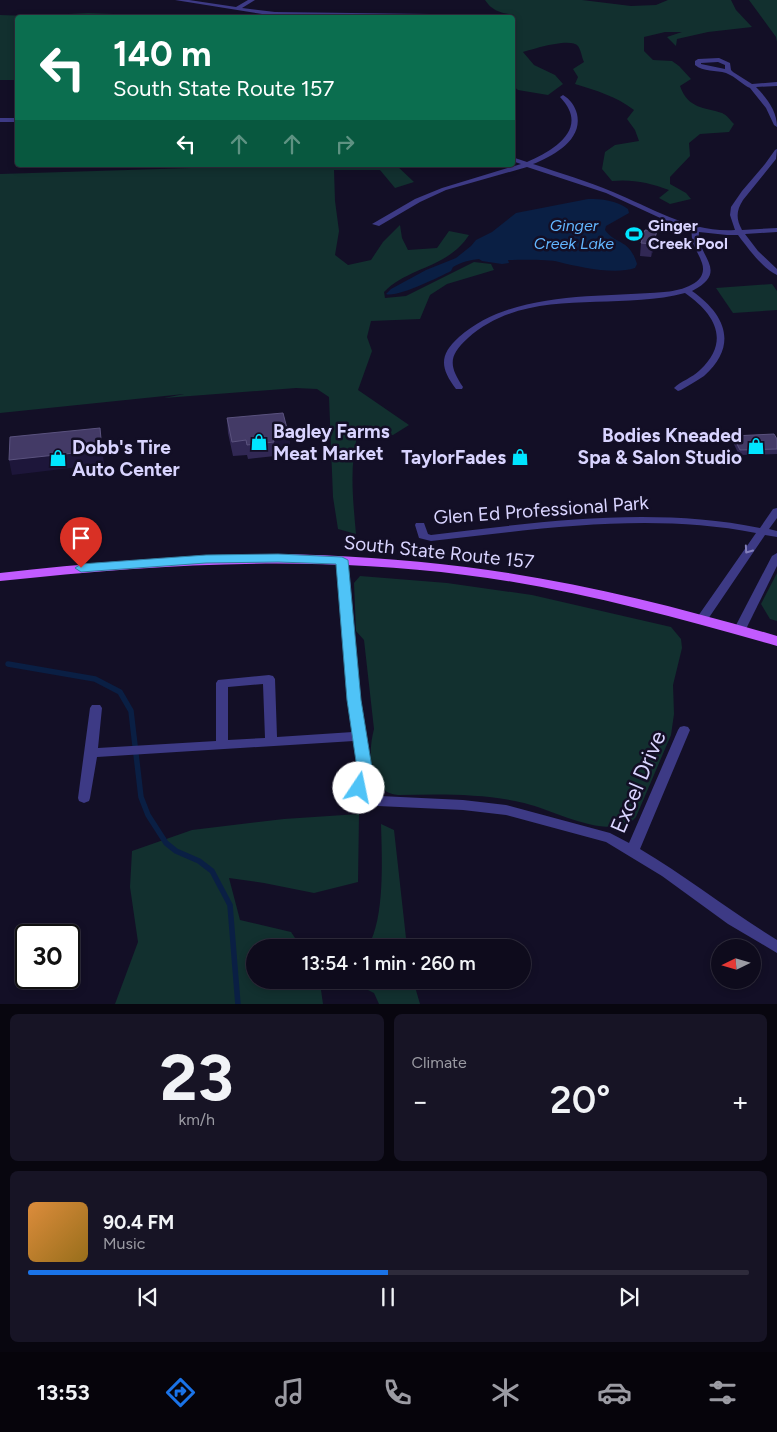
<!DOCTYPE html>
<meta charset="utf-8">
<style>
:root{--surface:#0e0b1c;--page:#171425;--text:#f1f3f6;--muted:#9b9ba3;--line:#2e2b3b;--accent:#1a73e8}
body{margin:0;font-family:Figtree,sans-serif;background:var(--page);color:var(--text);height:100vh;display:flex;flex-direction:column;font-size:19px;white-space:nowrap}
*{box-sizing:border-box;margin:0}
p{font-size:16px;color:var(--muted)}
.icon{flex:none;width:28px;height:28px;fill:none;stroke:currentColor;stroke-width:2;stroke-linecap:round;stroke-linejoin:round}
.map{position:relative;height:1004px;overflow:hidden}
.side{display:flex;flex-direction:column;gap:10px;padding:10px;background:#08060f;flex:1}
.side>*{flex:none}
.guide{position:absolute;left:15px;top:15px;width:500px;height:152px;border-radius:5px;box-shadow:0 2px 8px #0003,0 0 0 1px var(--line);background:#0b6e4f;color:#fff;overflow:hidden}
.needle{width:32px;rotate:265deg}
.buttons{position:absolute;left:711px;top:939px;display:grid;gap:10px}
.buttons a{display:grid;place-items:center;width:50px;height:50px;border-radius:50%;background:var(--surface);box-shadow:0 2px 8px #0003,0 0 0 1px var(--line);font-size:25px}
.speed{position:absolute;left:15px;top:924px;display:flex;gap:10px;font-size:25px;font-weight:700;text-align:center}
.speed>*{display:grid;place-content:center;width:65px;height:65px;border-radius:50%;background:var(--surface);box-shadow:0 2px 8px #0003,0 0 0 1px var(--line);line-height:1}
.speed .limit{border:2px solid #111;border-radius:8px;background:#fff;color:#111}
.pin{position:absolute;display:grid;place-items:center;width:42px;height:42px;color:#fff;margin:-51px -21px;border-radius:50% 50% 50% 0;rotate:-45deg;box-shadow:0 0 5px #0007}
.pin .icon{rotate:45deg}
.me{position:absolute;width:55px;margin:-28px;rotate:11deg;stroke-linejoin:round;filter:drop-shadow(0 0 4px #0008)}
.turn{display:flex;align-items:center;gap:18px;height:105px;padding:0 15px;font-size:22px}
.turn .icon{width:65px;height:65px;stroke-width:2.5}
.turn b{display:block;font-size:35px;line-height:42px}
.lanes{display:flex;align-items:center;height:48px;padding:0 15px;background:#0003;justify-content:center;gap:25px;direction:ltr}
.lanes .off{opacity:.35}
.big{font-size:38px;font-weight:600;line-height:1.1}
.side .card{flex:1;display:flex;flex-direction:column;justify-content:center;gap:8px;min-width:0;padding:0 18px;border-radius:8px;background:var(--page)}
.side .dial{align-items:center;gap:0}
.dial b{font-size:65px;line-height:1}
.song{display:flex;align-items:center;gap:15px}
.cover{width:60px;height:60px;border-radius:8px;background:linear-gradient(135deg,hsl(30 70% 55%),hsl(40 70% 35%))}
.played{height:5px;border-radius:2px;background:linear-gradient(90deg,var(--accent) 50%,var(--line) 50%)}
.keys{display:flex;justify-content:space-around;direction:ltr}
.heat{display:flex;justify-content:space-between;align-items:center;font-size:28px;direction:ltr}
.side .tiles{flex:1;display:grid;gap:10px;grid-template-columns:1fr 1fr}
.card:last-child{grid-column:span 2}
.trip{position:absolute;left:246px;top:939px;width:285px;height:50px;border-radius:25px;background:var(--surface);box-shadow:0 2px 8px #0003,0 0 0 1px var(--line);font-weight:600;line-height:50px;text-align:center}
.menu{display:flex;height:80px;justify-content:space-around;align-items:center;background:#06040b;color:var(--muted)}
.menu .icon{width:35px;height:35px}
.menu .on{color:var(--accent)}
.menu b{font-size:22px;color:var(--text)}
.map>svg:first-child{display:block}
.green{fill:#12302f}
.water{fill:#0a1f44}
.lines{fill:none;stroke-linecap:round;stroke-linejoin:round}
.stream{stroke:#0a1f44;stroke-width:5.5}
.minor{fill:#3d3a85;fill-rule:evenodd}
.primary{fill:#c25bff;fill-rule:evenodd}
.wall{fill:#312854}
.shaded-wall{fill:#1d163a}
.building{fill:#433a66;stroke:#5a527e}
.oneway{stroke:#837fbc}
.route{fill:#4fc3f7;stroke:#337fa1}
.labels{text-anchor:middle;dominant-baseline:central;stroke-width:5;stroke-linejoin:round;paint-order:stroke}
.far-water-label{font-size:16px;font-style:italic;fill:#62b6ff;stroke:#130f26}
.far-poi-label{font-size:16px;font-weight:bold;fill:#d9d4ff;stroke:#130f26;text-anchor:start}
.poi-label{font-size:19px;font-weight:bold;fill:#d9d4ff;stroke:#130f26;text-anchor:start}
.street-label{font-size:19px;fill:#d9d4ff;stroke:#130f26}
.near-street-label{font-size:22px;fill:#d9d4ff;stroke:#130f26}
</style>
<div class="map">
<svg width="777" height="1005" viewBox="0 0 777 1005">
<rect width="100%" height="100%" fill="#130f26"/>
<g class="green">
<path d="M 485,0 L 582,0 L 631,6 L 656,5 L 668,0 L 731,0 L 736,10 L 752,27 L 708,32 L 677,39 L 676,46 L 667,37 L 682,32 L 665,32 L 644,37 L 644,51 L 653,60 L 672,61 L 679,66 L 691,79 L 680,86 C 688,109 704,107 722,113 C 727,115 730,120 734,124 L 729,132 L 700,134 L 689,143 L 690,156 L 670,177 L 670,184 L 686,193 L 691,199 L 670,204 L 659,198 L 669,190 C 650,183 633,179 612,181 L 602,169 L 605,152 L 615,145 L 639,141 L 635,130 L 627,119 L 634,110 C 616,96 597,91 575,84 L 578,77 L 573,69 L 584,62 C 582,58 581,50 578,46 C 571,37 533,49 523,52 L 534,65 L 555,75 L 563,84 L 548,95 L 518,90 L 513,86 L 512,18 L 510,17 L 514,15 C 501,13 492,11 485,0 Z"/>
<polygon points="749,0 777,0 777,42 776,37"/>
<polygon points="88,13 114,14 126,17 18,18 17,80 0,80 0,15 29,16"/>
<path d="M 229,165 L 396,165 L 414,182 L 395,188 L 380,170 L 334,170 L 335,201 L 339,231 L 335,255 L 348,265 L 371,260 L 383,242 L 400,225 L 402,238 L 408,250 L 437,248 L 449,231 L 469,235 C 448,268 408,267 384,292 L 385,298 L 406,296 L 474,262 L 491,264 L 494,270 L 447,284 L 430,295 L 420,319 L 371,321 L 367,337 L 372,351 L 358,390 L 409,425 L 393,435 L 358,433 C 349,466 353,500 356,534 L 338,529 L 333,497 L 329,397 L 317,389 L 296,388 L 164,398 L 184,394 L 0,413 L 0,174 L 223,167 Z"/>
<polygon points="772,284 777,291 777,310 733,313 716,288"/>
<polygon points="777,573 777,621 770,619 761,604"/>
<path d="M 360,576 L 447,583 L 532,595 L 671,627 L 681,639 L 682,648 L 673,685 L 674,714 L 671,735 L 636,817 C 630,824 622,827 612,827 C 582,827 552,810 524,803 C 483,793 439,794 398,795 C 367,792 368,751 374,729 L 364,640 L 356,631 L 354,583 Z"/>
<polygon points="359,814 358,882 314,893 264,883 229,878 240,920 291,932 301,947 255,948 255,980 413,980 420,1004 379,1004 374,993 350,981 321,990 323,1004 115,1004 138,942 130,887 132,851 192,830 284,819"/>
<path d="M 381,824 L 394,830 L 407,947 L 368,947 C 385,917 382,860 381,824 Z"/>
</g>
<path class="water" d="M 588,199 C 602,199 616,200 628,209 L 629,213 L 606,226 L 605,230 C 617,246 629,238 637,264 L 635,268 C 615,275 579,267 559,262 C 547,259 521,260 508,260 L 509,263 L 502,264 L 482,261 L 479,259 C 469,260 462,262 453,267 L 451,271 C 439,277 397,298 386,294 L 391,289 L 426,270 L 456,258 L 471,246 L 476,240 L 492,232 L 516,213 Z"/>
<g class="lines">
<polyline class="stream" points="8,664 95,679 120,692 131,711 141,797 148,815 166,843 176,851 199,861 212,871 230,905 238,1005"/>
<g class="minor">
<polygon points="175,0 189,0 236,7 248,0 255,0 242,8 275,12 430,14 433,16 423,18 275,16"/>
<path d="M 698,59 L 719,58 L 730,63 L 731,70 L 733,72 L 752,84 L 777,82 L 777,86 L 756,87 C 767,98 777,111 777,127 L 774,125 L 766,108 L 750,88 C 743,85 736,77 726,73 C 716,70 703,72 695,65 L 695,61 ZM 718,62 L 725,65 L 725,69 L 701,64 L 701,63 Z"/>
<path d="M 563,95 C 570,99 575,106 577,114 C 583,140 553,156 533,164 C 560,173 587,181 613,192 C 652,208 691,233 735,230 L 730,215 L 731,207 L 742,191 L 765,164 L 775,150 L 777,149 L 776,159 L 743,200 C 736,211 736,219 742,230 L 777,228 L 777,232 L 745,234 L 758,251 L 777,269 L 777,275 C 763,269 747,247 738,235 L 727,235 L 699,232 C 696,256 731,271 692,291 C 725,314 739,345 704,376 C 697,381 689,385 681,390 L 678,391 L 674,388 C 681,381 692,378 700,370 C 731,341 715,314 685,293 C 614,312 527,285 468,338 C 448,356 449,366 463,387 L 462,389 L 456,389 C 440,368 439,355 459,337 C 513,290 598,298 664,292 C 679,291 709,284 702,263 C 698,251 690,244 692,230 L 682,228 L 606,193 L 527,167 L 446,190 L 420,202 L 379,226 L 372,224 L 415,199 L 442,188 L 521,164 L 512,161 L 512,157 L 527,162 C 555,150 590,128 560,97 Z"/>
<rect x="0" y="118" width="18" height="4"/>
<path d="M 777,508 L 777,518 L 769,529 L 777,531 L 777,537 L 765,535 L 706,622 L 698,622 L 696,619 L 756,533 C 648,512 539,529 431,541 L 419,538 L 415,525 L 416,523 L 424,523 L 428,534 L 431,535 C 540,522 650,506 760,528 L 773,509 Z"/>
<polygon points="777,553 777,566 746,629 744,632 736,632 734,629 772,556"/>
<path d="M 342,557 L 347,560 L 360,701 L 370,768 L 365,789 L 380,796 L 463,800 L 506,805 L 610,833 L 629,843 L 678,730 L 680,727 L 684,726 L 688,727 L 690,730 L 640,849 C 687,877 730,911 777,940 L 777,953 L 728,924 L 662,876 L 606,842 L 506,815 L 463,810 L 378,806 L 351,793 L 350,790 C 359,774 356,759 354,741 L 97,757 L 90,798 L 89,801 L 84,803 L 79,801 L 78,798 L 90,708 L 92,705 L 100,705 L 102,708 L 98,748 L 216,741 L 216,683 L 218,680 L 269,675 L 273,676 L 275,679 L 277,737 L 353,732 L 348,701 L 337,560 ZM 263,684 L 265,738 L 228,740 L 228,687 Z"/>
</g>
<path class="primary" d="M 276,554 C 340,555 403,559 466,567 C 571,580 675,606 777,636 L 777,646 C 673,617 572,588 465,575 C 306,555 159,564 0,581 L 0,573 C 92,563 184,555 276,554 Z"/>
</g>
<g class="wall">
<polygon points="641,243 655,244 651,257 640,256"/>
<polygon points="227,418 289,436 290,451 275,452 275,456 248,459 247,455 233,456 228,433"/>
<polygon points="733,436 777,439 777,454 739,455 732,440"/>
</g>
<g class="shaded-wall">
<polygon points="657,231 655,244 651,257 653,244"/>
<polygon points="100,428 104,464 12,475 9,460"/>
<polygon points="289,436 290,451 275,452 273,438"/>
</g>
<g class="building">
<polygon points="645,230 657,231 653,244 641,243"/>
<polygon points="283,413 289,436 273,438 274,442 247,445 246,440 232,442 227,418"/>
<polygon points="100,428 102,450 9,460 10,437"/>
<polygon points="774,434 777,439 777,449 740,450 733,436"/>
</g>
<defs><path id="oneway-chevron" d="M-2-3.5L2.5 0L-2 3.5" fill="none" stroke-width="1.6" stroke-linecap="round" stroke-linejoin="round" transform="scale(1.25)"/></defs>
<use class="oneway" href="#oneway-chevron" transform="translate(748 550) rotate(125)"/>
<polygon class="route" points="278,554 342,557 348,560 361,700 372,768 364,792 359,793 354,792 351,788 357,768 347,700 336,564 278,562 206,563 81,572 75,568 81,564 206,555"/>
<defs>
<g id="stadium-bare" transform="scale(1.35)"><path d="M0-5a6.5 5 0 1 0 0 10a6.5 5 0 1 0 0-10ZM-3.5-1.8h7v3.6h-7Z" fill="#00e5ff" stroke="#130f26" stroke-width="2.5" paint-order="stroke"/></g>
<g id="shop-bare" transform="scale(1.35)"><path d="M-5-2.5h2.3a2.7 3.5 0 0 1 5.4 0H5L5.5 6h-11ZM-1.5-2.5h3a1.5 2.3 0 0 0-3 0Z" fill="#00e5ff" stroke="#130f26" stroke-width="2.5" paint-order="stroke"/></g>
</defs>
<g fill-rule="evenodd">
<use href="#stadium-bare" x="634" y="234"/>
<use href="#shop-bare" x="259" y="442"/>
<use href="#shop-bare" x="756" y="446"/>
<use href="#shop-bare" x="520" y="457"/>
<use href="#shop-bare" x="58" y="458"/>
</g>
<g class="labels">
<g class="far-water-label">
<text x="574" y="225">Ginger<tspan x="574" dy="18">Creek Lake</tspan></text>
</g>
<g class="far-poi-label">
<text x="648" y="225">Ginger<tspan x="648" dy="18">Creek Pool</tspan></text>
</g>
<g class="poi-label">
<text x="273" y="431">Bagley Farms<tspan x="273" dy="22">Meat Market</tspan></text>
<text x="742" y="435" text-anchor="end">Bodies Kneaded<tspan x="742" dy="22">Spa &amp; Salon Studio</tspan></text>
<text x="72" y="447">Dobb's Tire<tspan x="72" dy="22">Auto Center</tspan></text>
<text x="506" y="457" text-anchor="end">TaylorFades</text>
</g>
<g class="street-label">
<text transform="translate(541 510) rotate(-4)">Glen Ed Professional Park</text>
<text transform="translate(439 552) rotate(6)">South State Route 157</text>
</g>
<g class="near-street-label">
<text transform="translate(638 782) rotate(-67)">Excel Drive</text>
</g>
</g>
</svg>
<div class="buttons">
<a><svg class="needle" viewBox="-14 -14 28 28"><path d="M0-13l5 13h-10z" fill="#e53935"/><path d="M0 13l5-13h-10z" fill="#9b9ba3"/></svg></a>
</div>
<div class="speed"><div class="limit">30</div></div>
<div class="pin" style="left:81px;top:568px;background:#d93025"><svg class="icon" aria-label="arrive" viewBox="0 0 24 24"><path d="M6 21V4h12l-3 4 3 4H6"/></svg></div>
<svg class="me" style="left:359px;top:788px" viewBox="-20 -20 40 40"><circle r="19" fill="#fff"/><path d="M0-13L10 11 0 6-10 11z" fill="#4fc3f7"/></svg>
<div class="trip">13:54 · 1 min · 260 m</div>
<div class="guide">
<div class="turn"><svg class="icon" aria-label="left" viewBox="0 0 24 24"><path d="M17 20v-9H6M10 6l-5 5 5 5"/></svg><div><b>140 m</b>South State Route 157</div></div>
<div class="lanes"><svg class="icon" aria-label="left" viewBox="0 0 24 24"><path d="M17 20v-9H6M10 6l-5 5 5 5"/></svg><svg class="icon off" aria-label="ahead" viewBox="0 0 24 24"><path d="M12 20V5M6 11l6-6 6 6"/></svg><svg class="icon off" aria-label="ahead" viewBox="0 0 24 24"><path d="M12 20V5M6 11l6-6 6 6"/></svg><svg class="icon off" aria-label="right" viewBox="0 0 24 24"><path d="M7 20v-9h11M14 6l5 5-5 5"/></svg></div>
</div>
</div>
<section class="side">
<div class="tiles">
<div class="card dial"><b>23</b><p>km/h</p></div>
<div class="card"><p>Climate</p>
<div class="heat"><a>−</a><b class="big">20°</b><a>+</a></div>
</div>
<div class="card">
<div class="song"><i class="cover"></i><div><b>90.4 FM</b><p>Music</p></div></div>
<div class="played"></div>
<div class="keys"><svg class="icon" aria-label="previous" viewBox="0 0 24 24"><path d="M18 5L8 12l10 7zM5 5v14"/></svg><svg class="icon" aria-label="pause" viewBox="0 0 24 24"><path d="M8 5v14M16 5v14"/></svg><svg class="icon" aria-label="next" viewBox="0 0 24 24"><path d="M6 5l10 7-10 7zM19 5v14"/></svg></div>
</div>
</div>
</section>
<nav class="menu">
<b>13:53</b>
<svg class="icon on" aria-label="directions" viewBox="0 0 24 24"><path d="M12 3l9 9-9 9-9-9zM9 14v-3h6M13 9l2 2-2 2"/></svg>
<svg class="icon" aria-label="music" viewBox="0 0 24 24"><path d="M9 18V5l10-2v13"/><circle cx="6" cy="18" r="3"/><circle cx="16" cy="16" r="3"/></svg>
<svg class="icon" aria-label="phone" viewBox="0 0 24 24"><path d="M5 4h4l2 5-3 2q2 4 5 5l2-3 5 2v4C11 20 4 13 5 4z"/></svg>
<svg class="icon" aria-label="climate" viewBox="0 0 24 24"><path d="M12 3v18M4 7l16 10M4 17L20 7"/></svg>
<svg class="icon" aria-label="car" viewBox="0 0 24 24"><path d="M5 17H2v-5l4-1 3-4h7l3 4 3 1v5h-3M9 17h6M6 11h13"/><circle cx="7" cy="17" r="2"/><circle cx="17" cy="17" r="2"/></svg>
<svg class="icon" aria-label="filters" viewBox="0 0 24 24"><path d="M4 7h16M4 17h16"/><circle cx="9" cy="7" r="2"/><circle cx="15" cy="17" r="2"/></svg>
</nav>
